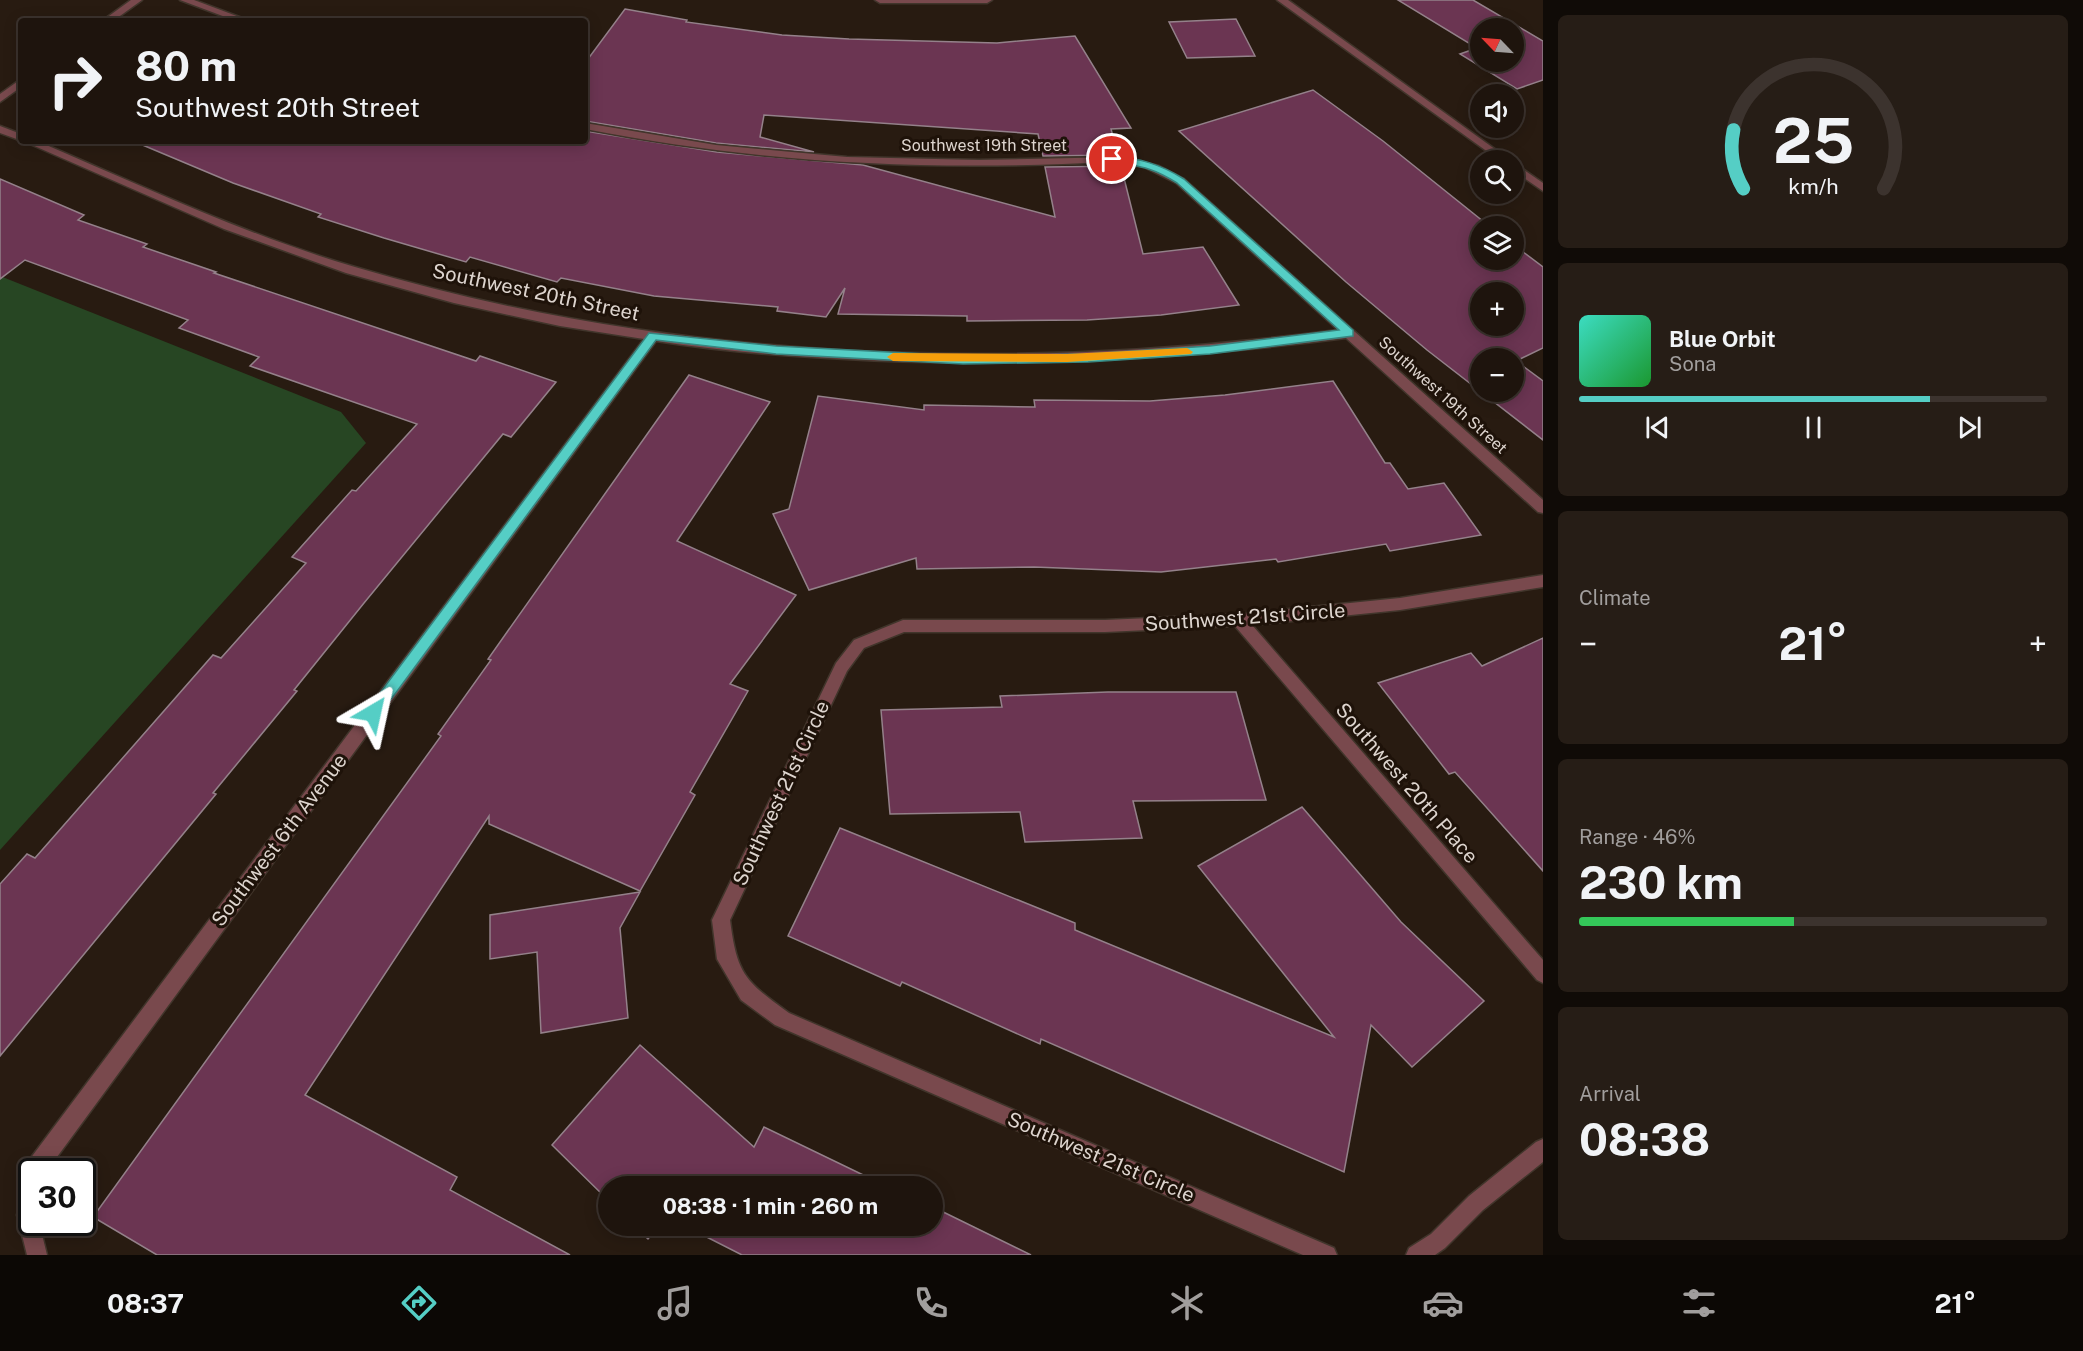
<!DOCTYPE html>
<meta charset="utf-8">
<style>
:root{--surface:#1e140d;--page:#261d16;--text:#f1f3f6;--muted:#a19e9d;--line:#3c332e;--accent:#55cec5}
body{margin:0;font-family:"Public Sans",sans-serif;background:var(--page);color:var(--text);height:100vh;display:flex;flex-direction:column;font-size:22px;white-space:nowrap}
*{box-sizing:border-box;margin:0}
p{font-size:20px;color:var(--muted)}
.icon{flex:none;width:33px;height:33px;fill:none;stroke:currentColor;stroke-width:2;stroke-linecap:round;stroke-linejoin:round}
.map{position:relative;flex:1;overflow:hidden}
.sheet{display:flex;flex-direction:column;gap:15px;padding:15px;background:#100b07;width:540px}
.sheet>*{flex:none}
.top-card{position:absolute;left:18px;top:18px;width:570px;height:126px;border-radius:6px;box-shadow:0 3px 15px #0003,0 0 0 2px var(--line);background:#1e140d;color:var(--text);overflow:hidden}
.needle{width:39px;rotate:295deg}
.controls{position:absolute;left:1470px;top:18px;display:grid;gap:12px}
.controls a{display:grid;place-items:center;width:54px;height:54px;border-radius:50%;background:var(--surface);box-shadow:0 3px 15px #0003,0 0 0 2px var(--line);font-size:30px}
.speed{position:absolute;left:18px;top:1158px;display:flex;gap:12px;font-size:30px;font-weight:700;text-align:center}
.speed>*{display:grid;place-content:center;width:78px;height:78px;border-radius:50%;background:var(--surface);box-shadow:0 3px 15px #0003,0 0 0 2px var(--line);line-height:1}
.speed .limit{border:3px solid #111;border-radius:9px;background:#fff;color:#111}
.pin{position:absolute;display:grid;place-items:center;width:51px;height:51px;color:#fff;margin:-26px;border:3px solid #fff;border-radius:50%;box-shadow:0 2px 6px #0007}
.me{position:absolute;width:66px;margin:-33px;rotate:36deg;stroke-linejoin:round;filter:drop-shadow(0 0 4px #0008)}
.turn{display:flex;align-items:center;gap:21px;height:126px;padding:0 18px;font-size:27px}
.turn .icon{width:78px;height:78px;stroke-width:2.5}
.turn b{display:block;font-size:42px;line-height:51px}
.big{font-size:45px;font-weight:700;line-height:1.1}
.sheet .widget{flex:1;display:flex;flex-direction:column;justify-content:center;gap:9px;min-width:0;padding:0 21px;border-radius:9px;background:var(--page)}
.sheet .dial{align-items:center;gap:0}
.dial svg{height:156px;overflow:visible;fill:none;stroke:var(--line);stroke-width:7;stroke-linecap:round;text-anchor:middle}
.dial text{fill:var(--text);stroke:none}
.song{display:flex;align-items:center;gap:18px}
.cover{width:72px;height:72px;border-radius:9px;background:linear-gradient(135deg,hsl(170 70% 55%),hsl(130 70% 35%))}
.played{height:6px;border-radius:3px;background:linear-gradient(90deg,var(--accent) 75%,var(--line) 75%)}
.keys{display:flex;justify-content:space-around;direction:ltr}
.heat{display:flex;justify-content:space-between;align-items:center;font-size:33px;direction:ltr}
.charge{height:9px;border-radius:4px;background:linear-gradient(90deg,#34c759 46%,var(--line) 0)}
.trip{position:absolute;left:598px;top:1176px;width:345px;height:60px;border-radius:30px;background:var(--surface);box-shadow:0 3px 15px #0003,0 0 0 2px var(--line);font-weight:700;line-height:60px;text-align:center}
.tabs{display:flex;height:96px;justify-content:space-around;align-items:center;background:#0c0805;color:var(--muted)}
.tabs .icon{width:42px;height:42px}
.tabs .active{color:var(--accent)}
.tabs b{font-size:27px;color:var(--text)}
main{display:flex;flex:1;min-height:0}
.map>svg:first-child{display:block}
.green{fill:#274623}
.building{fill:#6b3552;stroke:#94818a;stroke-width:1.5;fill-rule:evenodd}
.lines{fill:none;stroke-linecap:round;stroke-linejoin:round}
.minor-casing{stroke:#41352b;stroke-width:3}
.minor{fill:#79494d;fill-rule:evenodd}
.route{fill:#55cec5;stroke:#378680;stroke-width:1.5}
.slow{fill:#f59e0b}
.labels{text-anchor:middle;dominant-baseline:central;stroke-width:6;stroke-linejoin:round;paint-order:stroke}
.far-street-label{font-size:16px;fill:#ddd4ce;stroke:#1e1209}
.street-label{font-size:20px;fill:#ddd4ce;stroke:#1e1209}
</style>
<main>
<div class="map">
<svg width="1543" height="1255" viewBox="0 0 1543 1255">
<rect width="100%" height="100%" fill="#281b11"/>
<polygon class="green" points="0,276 341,412 366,443 0,850"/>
<g class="building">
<path d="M 1398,0 L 1473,0 L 1543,41 L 1543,80 L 1517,89 L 1460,54 L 1477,48 ZM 1480,28 L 1514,28 L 1514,62 L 1480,62 Z"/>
<polygon points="625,9 687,20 686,22 782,35 849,39 997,43 1075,36 1131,128 1111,129 1118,155 1043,156 1038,134 764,115 760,137 814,152 716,143 585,121 585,63"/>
<polygon points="1236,19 1255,56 1187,58 1169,22"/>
<path d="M 1313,90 L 1383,141 L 1489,226 L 1480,226 L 1480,260 L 1514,260 L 1514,245 L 1543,267 L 1543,348 L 1516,361 L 1543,381 L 1543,440 L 1427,350 L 1346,282 L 1179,131 ZM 1480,292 L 1514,292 L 1514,326 L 1480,326 ZM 1480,358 L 1514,358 L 1514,392 L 1480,392 Z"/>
<polygon points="585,131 717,152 863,165 1055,217 1045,167 1121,166 1143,254 1203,247 1239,305 1161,315 1087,320 967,321 967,316 838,314 845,288 826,317 777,311 778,307 654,296 561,278 557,282 470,257 466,262 384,238 318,217 321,214 233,183 133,141 585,141"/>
<polygon points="0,179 84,215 78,220 147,244 143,247 216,272 214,273 476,361 480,356 556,382 511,437 503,434 364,603 294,690 297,691 213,793 216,794 0,1056 0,884 27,854 35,858 213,655 221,658 306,563 292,557 352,490 356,491 417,424 250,366 259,357 179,328 188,320 25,260 0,279"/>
<polygon points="689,375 770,402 677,541 796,595 730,684 748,691 690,792 695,795 640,891 489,824 489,816 305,1095 457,1177 450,1190 570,1255 157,1255 93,1217 441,736 438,734 491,660 488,659"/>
<polygon points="1333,381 1385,463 1390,463 1408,489 1444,483 1481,535 1390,551 1386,544 1278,562 1276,559 1161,572 1034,567 917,569 916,558 809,590 773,514 789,509 818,396 924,410 924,405 1035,407 1034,400 1150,401 1225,395"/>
<polygon points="1543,638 1543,871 1455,772 1449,774 1378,683 1471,653 1482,666"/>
<polygon points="1108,692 1236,692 1266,800 1133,801 1142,838 1025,842 1020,812 890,814 881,710 1002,707 1000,696"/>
<polygon points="1302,807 1401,922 1484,1001 1412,1067 1371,1025 1344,1172 1041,1039 1040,1044 902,982 900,986 788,936 840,828 1075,923 1075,930 1334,1037 1198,866"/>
<polygon points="640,892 620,928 628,1018 541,1033 537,952 490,959 490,915"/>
<polygon points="640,1045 754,1147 764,1127 886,1186 609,1186 609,1201 552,1145"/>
<polygon points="933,1207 1031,1255 742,1255 685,1226 933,1226"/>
<polygon points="634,1226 659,1226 648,1239"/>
</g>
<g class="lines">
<g class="minor-casing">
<g id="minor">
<polygon points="131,0 142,0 113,21 102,21"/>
<polygon points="180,0 194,0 250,21 236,21"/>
<polygon points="875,0 992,0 987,3 880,3"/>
<polygon points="1277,0 1288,0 1510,160 1499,160"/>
<polygon points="21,79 21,87 0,102 0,94"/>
<path d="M 585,123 L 716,145 L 847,157 L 979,160 L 1121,157 L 1159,166 L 1184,179 L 1543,500 L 1543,513 L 1538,512 L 1346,338 C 1174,360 1002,369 828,358 C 771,355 713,350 656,341 L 46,1172 L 32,1172 L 32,1180 L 29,1179 L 26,1172 L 30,1159 L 644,339 L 560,326 L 454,303 L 346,273 L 224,229 L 23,141 L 37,141 C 142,186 246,235 355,267 C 673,362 1010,373 1338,330 L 1176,183 L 1144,167 L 1111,162 C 929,171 765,164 585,129 Z"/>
<polygon points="0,126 21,134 22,141 0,133"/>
<polygon points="1514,163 1543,183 1543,191 1514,171"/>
<path d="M 1543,575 L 1543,587 L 1400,610 L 1252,625 L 1543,960 L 1543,983 L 1537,980 L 1235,626 L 1105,632 L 904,632 L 864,648 L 847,671 L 730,920 C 737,975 745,981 789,1013 L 1334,1248 L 1337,1255 L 1303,1255 L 775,1025 L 741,1000 L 717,959 L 712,920 L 836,663 L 854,640 L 903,620 L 1105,620 L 1239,614 L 1400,598 Z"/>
<polygon points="1543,1139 1543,1162 1483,1210 1445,1248 1435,1255 1406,1255 1409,1248 1431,1234 1469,1196 1536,1142"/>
<polygon points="32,1184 32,1222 39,1222 47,1255 27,1255 17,1215 25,1187"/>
</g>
</g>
<use href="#minor" class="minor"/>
</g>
<path class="route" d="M 1112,156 C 1139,158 1160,164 1184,179 L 1353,330 L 1353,336 L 1210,354 L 1088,362 L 963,364 L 776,354 L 656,340 L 378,717 L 368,717 L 368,709 L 649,333 L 776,346 L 963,356 L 1088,354 L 1210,346 L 1339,330 L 1177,183 C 1149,165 1138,167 1108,161 L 1108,157 Z"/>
<polygon class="slow" points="1187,348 1193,352 1191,354 1067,362 893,361 887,357 893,353 1067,354"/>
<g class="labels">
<g class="far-street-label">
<text x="984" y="145">Southwest 19th Street</text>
<text transform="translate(1443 395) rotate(42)">Southwest 19th Street</text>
</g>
<g class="street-label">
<text transform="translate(536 292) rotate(12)">Southwest 20th Street</text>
<text transform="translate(1245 617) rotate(-4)">Southwest 21st Circle</text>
<text transform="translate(1407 783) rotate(49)">Southwest 20th Place</text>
<text transform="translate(781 793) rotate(-65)">Southwest 21st Circle</text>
<text transform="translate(279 840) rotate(-53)">Southwest 6th Avenue</text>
<text transform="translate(1101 1157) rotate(23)">Southwest 21st Circle</text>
</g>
</g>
</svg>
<div class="controls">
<a><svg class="needle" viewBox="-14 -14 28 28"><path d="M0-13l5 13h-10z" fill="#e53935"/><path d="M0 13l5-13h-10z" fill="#a19e9d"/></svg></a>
<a><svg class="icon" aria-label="sound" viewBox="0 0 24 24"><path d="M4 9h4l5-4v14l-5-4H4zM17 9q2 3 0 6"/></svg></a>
<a><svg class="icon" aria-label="search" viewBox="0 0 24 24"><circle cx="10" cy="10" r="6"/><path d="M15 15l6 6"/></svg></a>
<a><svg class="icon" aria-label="layers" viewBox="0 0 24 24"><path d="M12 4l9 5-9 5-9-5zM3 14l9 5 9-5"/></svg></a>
<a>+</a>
<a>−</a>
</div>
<div class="speed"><div class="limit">30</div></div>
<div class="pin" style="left:1112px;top:159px;background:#d93025"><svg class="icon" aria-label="arrive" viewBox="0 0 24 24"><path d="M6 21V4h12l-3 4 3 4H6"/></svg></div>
<svg class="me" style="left:373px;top:713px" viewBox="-20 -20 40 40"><path d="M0-17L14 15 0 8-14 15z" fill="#55cec5" stroke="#fff" stroke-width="4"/></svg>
<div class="trip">08:38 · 1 min · 260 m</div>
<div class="top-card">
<div class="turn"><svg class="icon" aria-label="right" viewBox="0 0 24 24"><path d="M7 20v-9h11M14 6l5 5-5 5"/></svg><div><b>80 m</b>Southwest 20th Street</div></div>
</div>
</div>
<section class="sheet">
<div class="widget dial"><svg viewBox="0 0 100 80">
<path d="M14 69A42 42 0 1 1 86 69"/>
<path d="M14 69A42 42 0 0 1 9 39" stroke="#55cec5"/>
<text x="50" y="56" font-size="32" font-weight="700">25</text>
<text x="50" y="72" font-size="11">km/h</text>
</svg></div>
<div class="widget">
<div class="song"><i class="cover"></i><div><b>Blue Orbit</b><p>Sona</p></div></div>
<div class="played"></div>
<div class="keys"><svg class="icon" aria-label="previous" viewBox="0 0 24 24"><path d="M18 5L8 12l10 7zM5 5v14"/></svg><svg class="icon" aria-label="pause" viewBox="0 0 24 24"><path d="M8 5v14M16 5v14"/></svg><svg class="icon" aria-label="next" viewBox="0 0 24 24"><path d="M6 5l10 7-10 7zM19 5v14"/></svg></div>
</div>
<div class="widget"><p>Climate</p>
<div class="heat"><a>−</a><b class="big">21°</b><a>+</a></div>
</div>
<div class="widget"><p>Range · 46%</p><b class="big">230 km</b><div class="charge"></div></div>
<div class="widget"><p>Arrival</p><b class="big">08:38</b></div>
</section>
</main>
<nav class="tabs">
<b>08:37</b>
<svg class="icon active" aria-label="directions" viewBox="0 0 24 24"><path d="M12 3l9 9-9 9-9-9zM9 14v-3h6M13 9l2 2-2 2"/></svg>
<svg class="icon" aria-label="music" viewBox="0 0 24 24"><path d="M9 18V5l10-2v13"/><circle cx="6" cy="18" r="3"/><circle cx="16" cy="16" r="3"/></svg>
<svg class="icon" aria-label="phone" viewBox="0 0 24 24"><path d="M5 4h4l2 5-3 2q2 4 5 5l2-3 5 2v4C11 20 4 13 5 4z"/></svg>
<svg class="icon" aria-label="climate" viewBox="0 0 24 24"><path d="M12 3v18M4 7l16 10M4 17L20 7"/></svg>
<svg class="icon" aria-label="car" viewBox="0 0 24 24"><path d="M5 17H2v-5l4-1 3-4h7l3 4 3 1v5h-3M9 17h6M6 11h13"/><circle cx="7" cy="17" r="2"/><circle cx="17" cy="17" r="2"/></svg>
<svg class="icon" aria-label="filters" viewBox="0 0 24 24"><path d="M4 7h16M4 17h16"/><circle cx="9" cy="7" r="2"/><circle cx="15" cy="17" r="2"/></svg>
<b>21°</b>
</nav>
